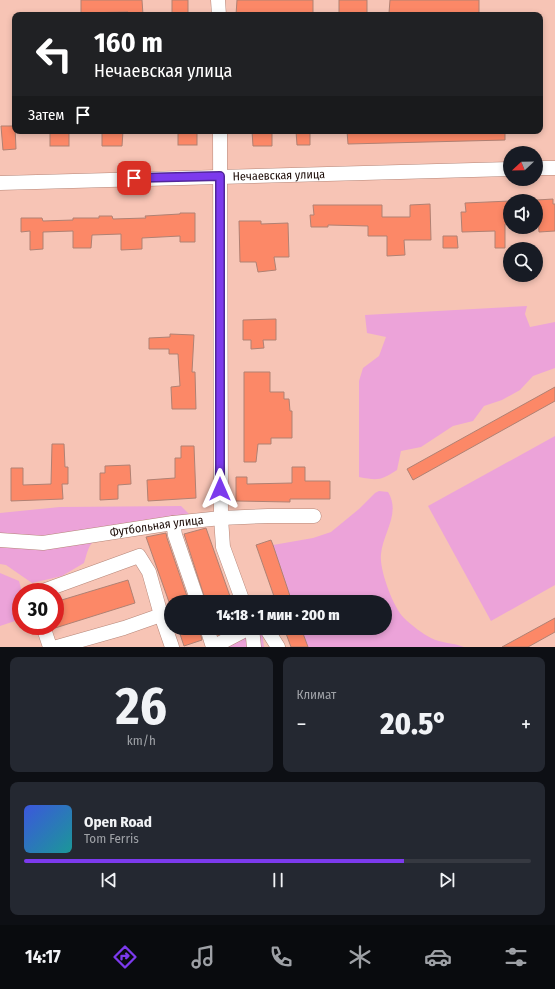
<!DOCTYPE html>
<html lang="ru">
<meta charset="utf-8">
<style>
:root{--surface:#171b24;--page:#242831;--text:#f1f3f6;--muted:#9ea1a6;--line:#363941;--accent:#7c3aed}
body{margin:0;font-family:"Fira Sans Condensed",sans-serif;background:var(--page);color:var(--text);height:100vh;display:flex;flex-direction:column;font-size:15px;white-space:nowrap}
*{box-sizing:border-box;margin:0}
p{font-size:13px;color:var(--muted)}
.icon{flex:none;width:22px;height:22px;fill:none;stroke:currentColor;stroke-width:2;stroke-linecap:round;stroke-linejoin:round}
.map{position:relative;height:647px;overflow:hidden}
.drawer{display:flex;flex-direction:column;gap:10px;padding:10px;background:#0d0f14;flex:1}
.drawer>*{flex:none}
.top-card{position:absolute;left:12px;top:12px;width:531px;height:122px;border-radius:8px;box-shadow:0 2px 6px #0003;background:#202124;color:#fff;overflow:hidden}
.needle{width:26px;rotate:248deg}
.tools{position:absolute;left:503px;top:146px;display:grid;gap:8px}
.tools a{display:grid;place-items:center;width:40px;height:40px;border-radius:50%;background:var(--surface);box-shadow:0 2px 6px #0003;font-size:20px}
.speed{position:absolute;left:12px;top:583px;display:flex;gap:8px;font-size:20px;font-weight:700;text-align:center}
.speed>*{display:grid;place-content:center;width:52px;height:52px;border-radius:50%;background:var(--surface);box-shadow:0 2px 6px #0003;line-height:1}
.speed .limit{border:6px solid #d22;background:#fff;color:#111}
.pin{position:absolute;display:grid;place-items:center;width:34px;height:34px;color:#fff;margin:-17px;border-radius:8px;box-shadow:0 2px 6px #0006}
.me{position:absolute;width:44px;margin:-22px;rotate:0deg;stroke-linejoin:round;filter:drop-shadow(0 0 3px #0008)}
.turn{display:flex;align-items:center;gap:14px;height:84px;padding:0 16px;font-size:18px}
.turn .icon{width:52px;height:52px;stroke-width:2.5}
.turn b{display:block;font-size:28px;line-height:34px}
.then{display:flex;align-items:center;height:38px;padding:0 16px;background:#0003;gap:8px;font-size:15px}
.big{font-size:30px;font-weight:800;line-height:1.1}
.drawer .tile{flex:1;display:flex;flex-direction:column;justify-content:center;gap:6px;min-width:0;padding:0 14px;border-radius:8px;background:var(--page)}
.drawer .dial{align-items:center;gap:0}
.dial b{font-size:52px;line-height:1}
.song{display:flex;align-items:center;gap:12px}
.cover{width:48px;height:48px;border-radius:6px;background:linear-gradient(135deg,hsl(230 70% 55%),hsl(180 70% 35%))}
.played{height:4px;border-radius:2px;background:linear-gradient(90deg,var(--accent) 75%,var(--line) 75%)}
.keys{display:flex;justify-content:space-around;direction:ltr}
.heat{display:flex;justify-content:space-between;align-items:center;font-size:22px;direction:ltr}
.drawer .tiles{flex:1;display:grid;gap:10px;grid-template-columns:1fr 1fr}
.tile:last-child{grid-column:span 2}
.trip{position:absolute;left:164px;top:595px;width:228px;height:40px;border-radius:20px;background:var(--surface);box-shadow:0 2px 6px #0003;font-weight:800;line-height:40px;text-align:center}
.menu{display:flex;height:64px;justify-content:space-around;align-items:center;background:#090b0e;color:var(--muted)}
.menu .icon{width:28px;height:28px}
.menu .on{color:var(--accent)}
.menu b{font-size:18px;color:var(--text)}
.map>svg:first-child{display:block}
.green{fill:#eca3d9}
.building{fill:#fc8867;stroke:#b08173}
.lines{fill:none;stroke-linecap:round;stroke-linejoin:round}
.minor-casing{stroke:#b58678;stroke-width:15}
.minor{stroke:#fff;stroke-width:14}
.route-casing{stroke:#51269a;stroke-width:10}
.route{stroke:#7c3aed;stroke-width:7}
.labels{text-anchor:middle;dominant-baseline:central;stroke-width:3;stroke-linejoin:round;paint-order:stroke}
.street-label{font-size:12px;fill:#1b0b06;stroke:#fdd3c7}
</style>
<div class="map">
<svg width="555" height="647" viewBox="0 0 555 647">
<rect width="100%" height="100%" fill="#f7c4b5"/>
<g class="green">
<path d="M 527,306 L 525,314 L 530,327 L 555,322 L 555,368 L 533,376 L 520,390 L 502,400 L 484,406 L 473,421 L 453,426 L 421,447 L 401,451 L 397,470 C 381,480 379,481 359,477 L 359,381 L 363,368 L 379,356 L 386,337 L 367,333 L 365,315 Z"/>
<polygon points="555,436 555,585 491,621 428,506"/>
<path d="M 379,491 L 388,492 C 401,513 383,533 381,554 C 379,569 393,607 404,618 C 411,625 423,634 431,638 C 441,643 454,643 464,647 L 307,647 L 301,628 L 385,628 L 385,602 L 292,602 L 273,545 L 313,538 L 331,532 L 359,509 L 375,493 Z"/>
<path d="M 181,506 L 191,516 C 163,518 111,519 92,543 C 88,547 86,557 84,563 L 62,576 L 32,583 L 6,565 L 0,564 L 0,513 L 60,507 Z"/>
<polygon points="0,573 19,581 22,592 21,619 0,626"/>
<polygon points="262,632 264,647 220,647"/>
</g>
<g class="building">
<polygon points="81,0 142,0 143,15 128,15 128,12 81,13"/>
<rect x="172" y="0" width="16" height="15"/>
<polygon points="237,0 313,0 313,15 236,15"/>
<rect x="339" y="0" width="28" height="15"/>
<polygon points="390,0 479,0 479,13 389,13"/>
<polygon points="1,126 15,126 16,149 3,150"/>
<rect x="50" y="131" width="19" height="15"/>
<polygon points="102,131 123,131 122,146 102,146"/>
<rect x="178" y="131" width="19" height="14"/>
<polygon points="252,131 272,131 272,146 253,146"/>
<polygon points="296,131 310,131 310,145 297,145"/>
<polygon points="347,131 505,131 505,140 348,144"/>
<polygon points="553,199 553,204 555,204 555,231 539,232 537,200"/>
<polygon points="510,201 510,224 505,224 505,248 495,248 495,231 462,232 461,212 466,212 465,203"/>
<polygon points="430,204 431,240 404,240 405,255 387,256 387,236 368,236 368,226 328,225 328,227 311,227 310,215 314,215 313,205 382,205 382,217 410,217 410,205"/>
<polygon points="180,213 195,213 195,242 180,242 180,236 142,238 142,249 121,250 121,234 92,235 91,248 73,248 73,231 43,232 43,249 30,250 30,231 21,232 21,218 42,218 43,221 73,220 73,218 99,218 99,216 112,216 113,219 146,218 145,216 180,214"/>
<polygon points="239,221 261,221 261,224 288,223 289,257 274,257 276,270 258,272 256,262 240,262"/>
<polygon points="443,236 457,236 458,248 443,248"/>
<polygon points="276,319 276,340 263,340 264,348 251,349 251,340 243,340 243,320"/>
<polygon points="170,334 194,335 192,372 195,372 196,409 172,409 171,387 180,386 178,354 169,354 169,349 149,349 149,338 170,337"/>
<polygon points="244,372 270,372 270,392 284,392 284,399 289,399 290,411 292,411 292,438 271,438 271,444 258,444 256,462 244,462"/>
<polygon points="555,387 555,401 413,480 407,469"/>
<polygon points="52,444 64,444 65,467 68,467 68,484 62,484 63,499 11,501 11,468 23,468 23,485 51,484"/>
<polygon points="181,446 194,446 196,498 148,501 147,480 175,478 175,458 181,458"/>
<polygon points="130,465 131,484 118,485 118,499 100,500 100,473 105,473 105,466"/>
<polygon points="292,467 305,467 305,481 330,481 330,499 290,499 290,502 236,501 236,477 247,477 247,484 292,483"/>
<polygon points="206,528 232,602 206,602 184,534"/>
<polygon points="166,533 167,538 189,602 169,602 146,537"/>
<polygon points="271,540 273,545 292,602 276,602 256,545"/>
<polygon points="128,580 135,603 55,628 55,602"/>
<polygon points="555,618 555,632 528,647 502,647"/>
<polygon points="178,628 199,628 202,640 184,646"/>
<polygon points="216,628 231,628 218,634"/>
<polygon points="284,628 301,628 308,647 291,647"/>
</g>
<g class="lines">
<g class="minor-casing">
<g id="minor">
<polyline points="218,0 219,15"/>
<polyline points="220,131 221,518 223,547 243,602"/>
<polyline points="536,168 555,168"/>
<path id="s1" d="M 0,183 L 510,169"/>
<polyline points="173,523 175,535 198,602"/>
<path id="s2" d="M 0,540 L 43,543 L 173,523 L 221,518 L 268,516 L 314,516"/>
<polyline points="40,592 139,556 149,572 161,615 124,628 57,647"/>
<polyline points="161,615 172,647"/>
<polyline points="43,626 50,647"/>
<polyline points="207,628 213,647 249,628"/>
<polyline points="252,628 254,647"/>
<polyline points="266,628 278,647"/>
</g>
</g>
<use href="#minor" class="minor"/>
</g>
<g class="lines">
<g class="route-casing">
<polyline id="route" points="134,178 220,176 220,489"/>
</g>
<use href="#route" class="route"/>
</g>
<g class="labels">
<g class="street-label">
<text stroke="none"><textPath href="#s1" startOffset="279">Нечаевская улица</textPath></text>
<text stroke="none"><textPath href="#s2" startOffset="158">Футбольная улица</textPath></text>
</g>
</g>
</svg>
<div class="tools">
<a><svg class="needle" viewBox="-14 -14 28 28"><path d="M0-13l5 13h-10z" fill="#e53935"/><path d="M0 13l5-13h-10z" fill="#9ea1a6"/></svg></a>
<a><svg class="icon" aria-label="sound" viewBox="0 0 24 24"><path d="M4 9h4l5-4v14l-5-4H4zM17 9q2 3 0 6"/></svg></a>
<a><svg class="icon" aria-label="search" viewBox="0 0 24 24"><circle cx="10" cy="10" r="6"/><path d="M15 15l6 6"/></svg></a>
</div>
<div class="speed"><div class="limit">30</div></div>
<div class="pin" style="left:134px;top:178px;background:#d93025"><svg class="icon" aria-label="arrive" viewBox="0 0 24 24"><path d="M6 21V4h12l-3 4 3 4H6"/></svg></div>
<svg class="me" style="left:220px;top:489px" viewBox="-20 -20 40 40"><path d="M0-17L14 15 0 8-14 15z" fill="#7c3aed" stroke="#fff" stroke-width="4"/></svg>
<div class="trip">14:18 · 1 мин · 200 m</div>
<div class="top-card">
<div class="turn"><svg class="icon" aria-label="left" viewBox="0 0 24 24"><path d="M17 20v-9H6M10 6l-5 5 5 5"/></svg><div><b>160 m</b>Нечаевская улица</div></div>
<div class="then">Затем<svg class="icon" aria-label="arrive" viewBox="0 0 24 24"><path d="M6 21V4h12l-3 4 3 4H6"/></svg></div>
</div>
</div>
<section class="drawer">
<div class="tiles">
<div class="tile dial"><b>26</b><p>km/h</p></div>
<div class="tile"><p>Климат</p>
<div class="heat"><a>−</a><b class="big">20.5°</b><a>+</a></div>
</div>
<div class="tile">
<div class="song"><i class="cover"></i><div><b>Open Road</b><p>Tom Ferris</p></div></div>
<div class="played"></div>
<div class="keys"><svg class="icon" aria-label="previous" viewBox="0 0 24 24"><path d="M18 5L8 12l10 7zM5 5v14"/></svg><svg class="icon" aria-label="pause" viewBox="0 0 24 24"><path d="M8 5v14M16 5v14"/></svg><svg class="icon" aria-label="next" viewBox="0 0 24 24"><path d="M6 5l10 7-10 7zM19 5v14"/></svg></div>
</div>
</div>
</section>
<nav class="menu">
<b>14:17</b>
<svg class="icon on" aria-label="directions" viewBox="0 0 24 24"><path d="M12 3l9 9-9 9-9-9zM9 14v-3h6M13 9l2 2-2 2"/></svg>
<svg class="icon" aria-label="music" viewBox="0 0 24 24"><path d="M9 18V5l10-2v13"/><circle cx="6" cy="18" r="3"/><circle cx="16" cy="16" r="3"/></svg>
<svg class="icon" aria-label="phone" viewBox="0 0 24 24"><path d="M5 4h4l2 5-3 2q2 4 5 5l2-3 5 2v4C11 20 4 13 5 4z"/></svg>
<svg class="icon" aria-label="climate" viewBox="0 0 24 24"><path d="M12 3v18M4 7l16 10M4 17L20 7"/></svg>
<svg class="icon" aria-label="car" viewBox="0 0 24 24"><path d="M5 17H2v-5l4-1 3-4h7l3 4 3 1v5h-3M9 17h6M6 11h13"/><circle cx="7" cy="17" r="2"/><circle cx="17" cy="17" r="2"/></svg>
<svg class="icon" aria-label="filters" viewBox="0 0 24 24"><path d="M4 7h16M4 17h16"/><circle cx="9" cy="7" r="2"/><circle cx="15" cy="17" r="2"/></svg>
</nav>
